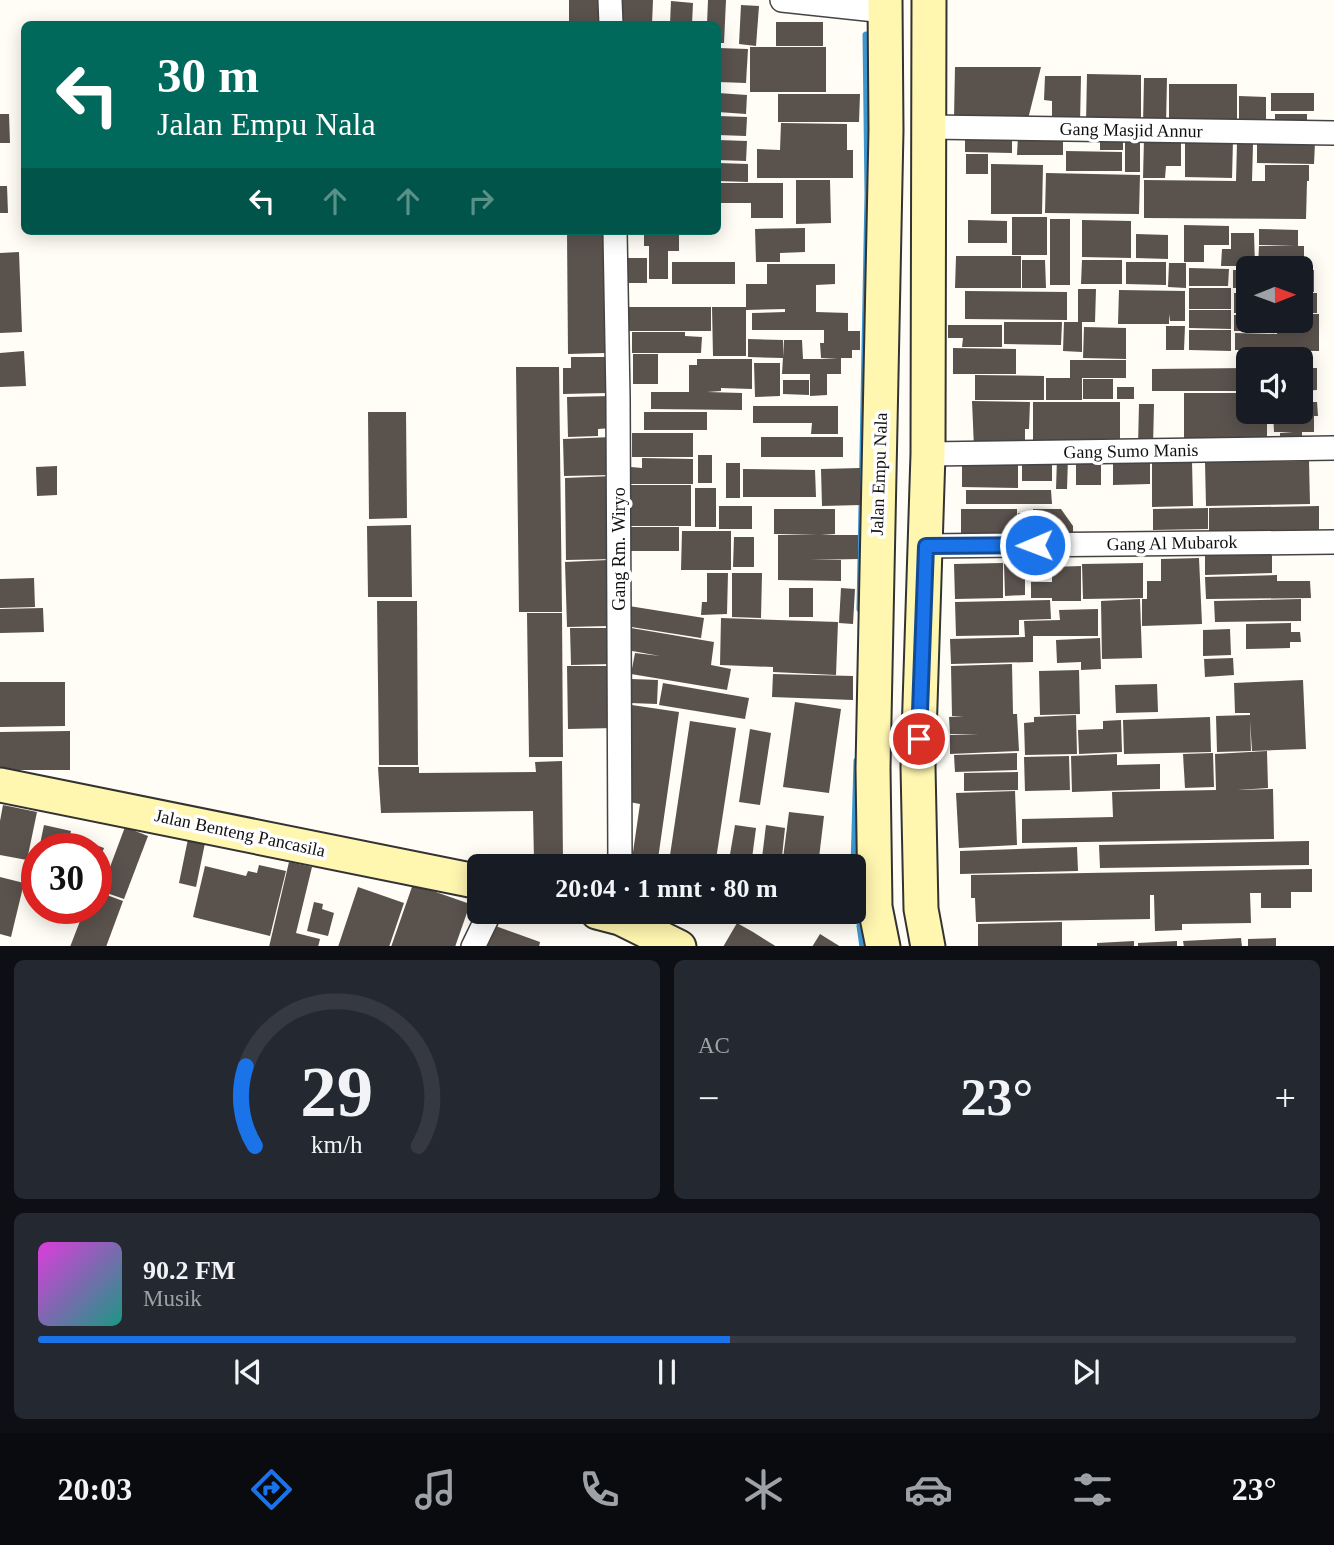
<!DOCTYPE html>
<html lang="id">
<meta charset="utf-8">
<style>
:root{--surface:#171b24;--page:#242831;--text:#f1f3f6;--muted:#9ea1a6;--line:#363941;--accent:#1a73e8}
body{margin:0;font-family:Georgia,serif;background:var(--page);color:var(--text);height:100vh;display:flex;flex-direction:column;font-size:26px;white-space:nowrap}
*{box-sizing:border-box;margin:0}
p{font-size:23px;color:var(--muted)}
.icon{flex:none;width:38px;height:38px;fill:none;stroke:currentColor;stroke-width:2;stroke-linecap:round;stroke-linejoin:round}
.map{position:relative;height:946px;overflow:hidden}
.side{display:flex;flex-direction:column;gap:14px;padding:14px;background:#0d0f14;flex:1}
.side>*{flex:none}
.hud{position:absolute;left:21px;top:21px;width:700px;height:214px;border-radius:10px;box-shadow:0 4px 18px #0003;background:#00695c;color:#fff;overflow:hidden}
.needle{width:46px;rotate:89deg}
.tools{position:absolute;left:1236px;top:256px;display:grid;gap:14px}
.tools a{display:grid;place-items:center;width:77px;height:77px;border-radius:10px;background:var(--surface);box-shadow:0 4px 18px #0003;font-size:35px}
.speed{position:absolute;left:21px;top:833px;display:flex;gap:14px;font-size:35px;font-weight:700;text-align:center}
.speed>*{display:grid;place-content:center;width:91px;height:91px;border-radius:50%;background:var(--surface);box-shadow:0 4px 18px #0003;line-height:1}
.speed .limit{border:10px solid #d22;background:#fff;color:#111}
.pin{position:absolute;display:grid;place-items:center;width:60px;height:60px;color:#fff;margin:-30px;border:4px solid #fff;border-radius:50%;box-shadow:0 2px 7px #0007}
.me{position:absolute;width:77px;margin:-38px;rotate:269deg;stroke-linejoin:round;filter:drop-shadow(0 0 5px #0008)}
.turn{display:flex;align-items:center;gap:24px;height:147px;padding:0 21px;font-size:32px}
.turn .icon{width:91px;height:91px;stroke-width:2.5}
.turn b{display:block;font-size:49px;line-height:60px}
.lanes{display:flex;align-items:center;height:66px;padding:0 21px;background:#0003;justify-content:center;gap:35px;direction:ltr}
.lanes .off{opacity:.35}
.big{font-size:52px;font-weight:700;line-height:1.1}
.side .card{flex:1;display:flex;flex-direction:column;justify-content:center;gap:10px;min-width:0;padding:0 24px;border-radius:10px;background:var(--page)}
.side .dial{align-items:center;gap:0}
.dial svg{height:182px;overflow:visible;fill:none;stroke:var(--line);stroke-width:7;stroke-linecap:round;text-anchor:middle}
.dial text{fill:var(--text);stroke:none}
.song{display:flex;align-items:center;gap:21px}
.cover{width:84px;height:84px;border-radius:10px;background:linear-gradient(135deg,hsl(300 70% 55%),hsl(170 70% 35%))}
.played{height:7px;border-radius:4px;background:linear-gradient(90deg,var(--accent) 55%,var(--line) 55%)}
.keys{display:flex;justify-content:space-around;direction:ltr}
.heat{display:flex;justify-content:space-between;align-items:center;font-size:38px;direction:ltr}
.side .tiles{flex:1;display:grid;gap:14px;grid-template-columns:1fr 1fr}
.card:last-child{grid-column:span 2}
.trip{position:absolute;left:467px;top:854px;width:399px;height:70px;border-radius:10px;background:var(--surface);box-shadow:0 4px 18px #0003;font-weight:700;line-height:70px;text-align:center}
.tabs{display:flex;height:112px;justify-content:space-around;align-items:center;background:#090b0e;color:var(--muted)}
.tabs .icon{width:49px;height:49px}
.tabs .selected{color:var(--accent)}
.tabs b{font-size:32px;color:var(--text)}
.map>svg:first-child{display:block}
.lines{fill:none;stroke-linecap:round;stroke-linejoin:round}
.stream{stroke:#3f96cf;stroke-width:7}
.building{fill:#5a524d}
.street-casing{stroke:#444;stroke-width:26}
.secondary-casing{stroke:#333;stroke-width:37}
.street{stroke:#fff;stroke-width:23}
.secondary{stroke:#fff6b0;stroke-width:33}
.route-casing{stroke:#114b97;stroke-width:18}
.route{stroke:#1a73e8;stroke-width:12}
.labels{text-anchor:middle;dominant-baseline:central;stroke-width:7;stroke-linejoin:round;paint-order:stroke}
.street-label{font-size:18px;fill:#111;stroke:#fff}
</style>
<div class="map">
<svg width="1334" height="947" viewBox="0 0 1334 947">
<rect width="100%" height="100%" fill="#fffdf5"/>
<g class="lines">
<g class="stream">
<polyline points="860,609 868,194 866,35"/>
<polyline points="854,867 857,761"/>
<polyline points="860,926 863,947"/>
</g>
</g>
<g class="building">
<polygon points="569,0 600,0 601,24 569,24"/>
<polygon points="621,0 653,0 652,24 619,24"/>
<polygon points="708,0 726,0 724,43 718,43 718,24 707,24"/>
<polygon points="671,1 693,3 692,24 670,24"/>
<polygon points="741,5 759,6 756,46 739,44"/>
<rect x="776" y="22" width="47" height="24"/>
<rect x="750" y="47" width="76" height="45"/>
<polygon points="718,48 748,49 746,83 718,82"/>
<polygon points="955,67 1041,67 1028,119 954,118"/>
<polygon points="1087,74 1141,75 1141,124 1086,123"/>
<polygon points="1045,76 1081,76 1080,124 1052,124 1052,101 1044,100"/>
<polygon points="1144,78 1167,78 1166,125 1143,125"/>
<rect x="1169" y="84" width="68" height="43"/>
<polygon points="718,93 747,95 746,114 718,112"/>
<rect x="1271" y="93" width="43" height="18"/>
<polygon points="778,94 860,94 859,122 778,122"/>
<polygon points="1239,96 1266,97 1266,124 1239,124"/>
<polygon points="0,114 9,114 10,143 0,143"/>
<rect x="1275" y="114" width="32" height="16"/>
<polygon points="718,116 747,117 746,136 718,135"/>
<polygon points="781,123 847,124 847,150 853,150 853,178 757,178 757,149 780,150"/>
<polygon points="965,133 1012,133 1012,153 965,152"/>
<polygon points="1018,136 1063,136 1063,155 1017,155"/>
<rect x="1100" y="137" width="23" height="13"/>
<rect x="1125" y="137" width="15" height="35"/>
<polygon points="1144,139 1181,139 1181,166 1166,166 1165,178 1143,178"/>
<polygon points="718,140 747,141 746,161 718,160"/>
<polygon points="1185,140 1233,140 1232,178 1185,177"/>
<polygon points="1257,142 1315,142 1314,164 1257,163"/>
<polygon points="1237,143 1253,144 1252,181 1265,181 1265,165 1309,165 1309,181 1307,181 1306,219 1144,218 1144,180 1236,181"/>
<polygon points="1066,151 1122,152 1122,171 1066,171"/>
<rect x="966" y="154" width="22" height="20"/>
<polygon points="718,163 748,164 748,182 718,181"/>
<polygon points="991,164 1043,165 1042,214 991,214"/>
<polygon points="1046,173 1140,175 1139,214 1045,213"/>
<polygon points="796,180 830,180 831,223 796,224"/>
<polygon points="718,183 783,183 783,218 751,218 751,203 718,203"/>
<polygon points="0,186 7,186 8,213 0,213"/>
<rect x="1012" y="217" width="35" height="38"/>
<rect x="1050" y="219" width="20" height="66"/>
<polygon points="968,220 1007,221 1007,243 968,243"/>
<polygon points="1082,220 1131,221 1131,258 1082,257"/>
<polygon points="1184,225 1229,226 1229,245 1204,245 1204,262 1184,262"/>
<polygon points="805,228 805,252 780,253 780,262 756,262 755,229"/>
<polygon points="1259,229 1298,230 1298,246 1304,246 1304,270 1314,270 1314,292 1300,291 1300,268 1258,268 1259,246 1295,246 1259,245"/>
<polygon points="567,231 605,231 606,353 568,354"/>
<polygon points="644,231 679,231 679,251 668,251 668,279 649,279 649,246 644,246"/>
<polygon points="1231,233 1254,233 1255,266 1221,266 1222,249 1231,249"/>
<polygon points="1136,234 1168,235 1168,259 1136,258"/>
<polygon points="19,252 22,332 0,333 0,253"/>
<polygon points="956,256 1021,256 1021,288 955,288"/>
<rect x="622" y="258" width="25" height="25"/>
<polygon points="1022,260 1045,260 1046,288 1022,288"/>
<polygon points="1082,260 1122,260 1122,284 1081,284"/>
<rect x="672" y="262" width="63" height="22"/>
<polygon points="1126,262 1166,262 1166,285 1126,284"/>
<polygon points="1169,263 1186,263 1186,288 1168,287"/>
<polygon points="767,264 835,264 835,284 816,285 816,312 848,313 848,331 860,331 860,350 852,350 852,358 841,358 841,374 827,374 827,395 810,396 810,374 782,374 784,340 802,340 803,359 838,359 821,358 820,343 824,343 824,330 752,330 752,313 785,312 785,309 746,310 746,284 767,284"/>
<polygon points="1189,268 1229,269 1228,286 1189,286"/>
<rect x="1233" y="270" width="15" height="18"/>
<rect x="1189" y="288" width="42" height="21"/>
<polygon points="1078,289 1096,289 1095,322 1082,322 1082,352 1063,351 1064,322 1078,322"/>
<polygon points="1119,290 1185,291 1185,321 1170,321 1169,314 1169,324 1118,324"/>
<polygon points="965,291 1067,292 1067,320 965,319"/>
<rect x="1234" y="293" width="14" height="20"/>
<rect x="1300" y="293" width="17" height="20"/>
<rect x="624" y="307" width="87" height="24"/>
<polygon points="712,307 746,307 746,356 713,356"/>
<polygon points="1189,310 1231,310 1231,329 1189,328"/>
<polygon points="1300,314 1319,314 1319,351 1235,350 1235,333 1277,334 1278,320 1300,320"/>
<polygon points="1234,315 1248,315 1248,320 1274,320 1274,331 1234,331"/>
<polygon points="1004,322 1062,322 1061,345 1004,344"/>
<polygon points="948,325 1002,325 1002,347 962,347 963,338 948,338"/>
<polygon points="1166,326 1185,326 1184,350 1166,350"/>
<polygon points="1084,327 1126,328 1126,359 1083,358"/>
<polygon points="1189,330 1231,330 1231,351 1189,350"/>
<polygon points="632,332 685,332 685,336 702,337 701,353 632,353"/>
<polygon points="748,339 783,340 783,358 748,357"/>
<polygon points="953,348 1016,349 1016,374 953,374"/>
<polygon points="24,351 26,386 0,387 0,353"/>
<rect x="633" y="354" width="25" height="30"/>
<polygon points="571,357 608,357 608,393 563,394 563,368 571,368"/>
<polygon points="697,359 752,359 752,389 721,388 721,391 707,392 742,393 742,410 651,409 651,392 689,392 689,365 697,365"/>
<polygon points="1070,360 1126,360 1126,378 1082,378 1082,400 1046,400 1046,378 1070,378"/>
<polygon points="754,363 780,363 780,396 755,397"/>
<polygon points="516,367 559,367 562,612 519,612"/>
<polygon points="1248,368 1248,391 1152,391 1152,369"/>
<polygon points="1300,368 1317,368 1317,390 1300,391"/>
<polygon points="975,375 1044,376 1044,400 975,400"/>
<rect x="1083" y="379" width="30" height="20"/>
<polygon points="783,380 809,380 809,395 783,394"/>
<rect x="1117" y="387" width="17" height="12"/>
<polygon points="1184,393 1248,393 1248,411 1267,411 1267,443 1184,443"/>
<polygon points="611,396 612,428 598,429 598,436 568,437 567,397"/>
<polygon points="972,401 1030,402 1029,429 1025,429 1025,448 974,448"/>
<polygon points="1033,402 1120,402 1120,449 1033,448"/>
<polygon points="1300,402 1317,402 1318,416 1314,416 1314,432 1302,432 1302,444 1280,444 1280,433 1293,432 1274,432 1273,411 1300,411"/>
<polygon points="1139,404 1154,404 1153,447 1138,447"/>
<polygon points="753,406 838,406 838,434 811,434 812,423 753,423"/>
<polygon points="368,412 406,412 407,518 369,519"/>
<rect x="644" y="412" width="63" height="18"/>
<rect x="632" y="433" width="61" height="24"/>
<polygon points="612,437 613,475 564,476 563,439"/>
<rect x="761" y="437" width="82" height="20"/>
<rect x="698" y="455" width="14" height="28"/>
<polygon points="642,458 693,459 693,484 631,484 631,467 642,468"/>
<polygon points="1057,458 1068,458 1067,489 1056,489"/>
<polygon points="1150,458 1150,484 1113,485 1113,459"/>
<polygon points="962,459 1018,460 1018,488 962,487"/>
<rect x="1076" y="459" width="25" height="26"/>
<rect x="1022" y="461" width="30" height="20"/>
<polygon points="1152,461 1192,461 1193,506 1152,507"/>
<polygon points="1309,461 1310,504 1206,506 1205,462"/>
<rect x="726" y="463" width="14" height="35"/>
<polygon points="57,466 57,495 37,496 36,467"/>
<polygon points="860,468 861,505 822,506 821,469"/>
<polygon points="743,469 815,470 816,497 743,497"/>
<polygon points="613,476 615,559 566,560 565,478"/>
<rect x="629" y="485" width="62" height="41"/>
<rect x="695" y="488" width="21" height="39"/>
<polygon points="966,490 1051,490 1052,504 966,504"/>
<rect x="719" y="506" width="33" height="23"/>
<polygon points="1319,506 1319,533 1209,535 1209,508"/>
<polygon points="1208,508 1208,529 1153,530 1153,509"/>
<polygon points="774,509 835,509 835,534 821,535 858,535 858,559 810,560 841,560 841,581 778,580 778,535 817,534 774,534"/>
<polygon points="961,509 1017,509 1017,535 961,534"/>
<polygon points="1033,509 1061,509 1073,526 1073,535 1018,535 1018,513 1033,513"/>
<polygon points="411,525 412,597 368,597 367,526"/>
<rect x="625" y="527" width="54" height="24"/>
<polygon points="682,531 731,531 731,570 681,570"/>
<polygon points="734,537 754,537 754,567 733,567"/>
<polygon points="1272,554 1272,573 1205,575 1205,556"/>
<polygon points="1199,558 1202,624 1142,626 1142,599 1147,599 1147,581 1161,581 1161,559"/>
<polygon points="608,560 609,626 567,627 565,562"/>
<polygon points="1003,563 1003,598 955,599 954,564"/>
<polygon points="1143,563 1143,598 1083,599 1082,564"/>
<polygon points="1004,564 1025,564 1025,595 1005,596"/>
<polygon points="1081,566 1081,601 1052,601 1052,598 1031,598 1031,582 1052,582 1052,567"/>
<polygon points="707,573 728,573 727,614 701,615 702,602 707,602"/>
<polygon points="732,573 762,573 761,618 732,617"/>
<polygon points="1277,575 1277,581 1310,581 1311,598 1206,599 1205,577"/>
<polygon points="34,578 35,607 0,608 0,579"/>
<rect x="789" y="588" width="24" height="29"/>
<polygon points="841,588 855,589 853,624 839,623"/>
<polygon points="1140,599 1142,658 1102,659 1101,601"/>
<polygon points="1301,599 1301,621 1215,622 1214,601"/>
<polygon points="1050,600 1051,619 1019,620 1019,635 956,636 955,602"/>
<polygon points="377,601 417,601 418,765 379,765"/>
<polygon points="629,606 704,618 701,638 625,626"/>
<polygon points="43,608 44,632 0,633 0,609"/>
<polygon points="1098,609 1098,636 1033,636 1033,662 951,664 950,639 1025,637 1024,621 1060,620 1059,610"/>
<polygon points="527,613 562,613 563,757 529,757"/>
<polygon points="721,618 838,622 836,675 773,672 773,667 720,665"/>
<polygon points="1291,623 1291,632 1300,632 1301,642 1290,642 1290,648 1246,649 1246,624"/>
<polygon points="625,627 714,642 711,665 731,669 727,690 631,674 635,653 660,656 621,649"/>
<polygon points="570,628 611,628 612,664 571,665"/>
<polygon points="1230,629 1231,655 1203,656 1203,630"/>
<polygon points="1100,638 1101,669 1081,670 1081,662 1057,663 1056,640"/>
<polygon points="1233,658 1234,675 1205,677 1204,659"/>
<polygon points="1012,664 1013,714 1017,714 1019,751 950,754 950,735 979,734 950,734 949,717 964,716 952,716 951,666"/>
<polygon points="567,666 613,666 614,728 568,729"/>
<polygon points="1079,670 1080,714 1040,715 1039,671"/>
<polygon points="773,674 853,676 853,700 772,697"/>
<polygon points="631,679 658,680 657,704 630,703"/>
<polygon points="1303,680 1306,749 1252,751 1250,720 1251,751 1217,752 1216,716 1250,715 1250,713 1235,713 1234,683"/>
<polygon points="0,682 65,682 65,726 0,727"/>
<polygon points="663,683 749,698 745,719 659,705"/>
<polygon points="1157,684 1158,712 1116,713 1115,685"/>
<polygon points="795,702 841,709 829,793 783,787"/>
<polygon points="625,704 679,712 657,866 631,866 640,804 624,801"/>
<polygon points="1076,715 1077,754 1025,755 1024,723 1034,722 1034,717"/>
<polygon points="1210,717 1211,752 1124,754 1123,720"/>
<polygon points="1121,720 1122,752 1079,754 1078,730 1103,729 1103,721"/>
<polygon points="690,721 736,728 715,866 669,862"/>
<polygon points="750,729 771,733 760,805 739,802"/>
<polygon points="70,731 70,770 0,770 0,732"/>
<polygon points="1267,751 1268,788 1238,790 1273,789 1274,839 1022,843 1022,819 1113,817 1112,792 1216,790 1215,754"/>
<polygon points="1017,753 1017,770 955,772 954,755"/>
<polygon points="1213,753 1214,787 1185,788 1183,754"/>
<polygon points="1117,754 1117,765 1160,764 1160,789 1072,792 1071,756"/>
<polygon points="1069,756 1070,790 1025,791 1024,757"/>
<polygon points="562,761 563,861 534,861 533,811 381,813 378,767 419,767 419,773 536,772 535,762"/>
<polygon points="1018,772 1018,790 964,791 964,773"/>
<polygon points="1015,791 1017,845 959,848 956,793"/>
<polygon points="3,805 37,812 27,860 0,855 0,821"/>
<polygon points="789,812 824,816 818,866 782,866"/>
<polygon points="44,825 71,831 67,849 39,849"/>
<polygon points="735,825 756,828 751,866 728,866"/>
<polygon points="766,825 785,828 781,866 761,866"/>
<polygon points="125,827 148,836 124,899 101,891"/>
<polygon points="188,839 205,843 196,887 179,883"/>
<polygon points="85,841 104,848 96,869 96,849 83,849"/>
<polygon points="1309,841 1309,865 1100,868 1099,845"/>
<polygon points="1077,847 1078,871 960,874 960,851"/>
<polygon points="289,862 312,867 296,933 320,939 318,947 269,947"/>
<polygon points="259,865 286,871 270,936 193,917 205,866 246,876 248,871 257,873"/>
<polygon points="1312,869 1312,892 1291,892 1291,908 1261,908 1261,893 1250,893 1251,923 1182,924 1182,930 1155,931 1154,895 1150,895 1150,919 1031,921 976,922 975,898 971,898 971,875"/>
<polygon points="0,877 24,883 11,937 0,934"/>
<polygon points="413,884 470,904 455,947 391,947"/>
<polygon points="358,887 404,903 389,947 338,947"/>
<polygon points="96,891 123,901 106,947 70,947 85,908 96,908"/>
<polygon points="314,902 323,904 322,909 334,913 328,936 307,931"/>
<polygon points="1062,922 1062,947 978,947 978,924"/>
<polygon points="737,923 753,932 777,947 723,947"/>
<polygon points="490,924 540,942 539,947 482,947"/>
<polygon points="820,934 841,947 812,947"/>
<polygon points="1241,938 1242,947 1184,947 1183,941"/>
<polygon points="1276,938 1276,947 1248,947 1248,939"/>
<polygon points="1134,941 1134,947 1097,947 1097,943"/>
<polygon points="1177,941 1177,947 1138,947 1138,943"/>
</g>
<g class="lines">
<g class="street-casing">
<g id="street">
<polyline points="610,0 611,24"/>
<polyline points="782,0 885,11"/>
<polyline points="929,127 1334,133"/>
<polyline points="615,231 618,398 620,866"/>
<polyline points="928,454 1334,448"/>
<polyline points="926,546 1334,542"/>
<polyline points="854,906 875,907"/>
<polyline points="473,947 490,912"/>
</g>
</g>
<g class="secondary-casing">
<g id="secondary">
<polyline points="0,785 480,882"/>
<polyline points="597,912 620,918 679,947"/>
<polyline points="883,947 875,907 873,768 886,130 885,0"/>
<polyline points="928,947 921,909 918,767 928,454 929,0"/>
</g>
</g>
<use href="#street" class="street"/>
<use href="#secondary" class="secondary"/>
</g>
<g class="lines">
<g class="route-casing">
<polyline id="route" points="919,739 926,546 1035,545"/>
</g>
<use href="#route" class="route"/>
</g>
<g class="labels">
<g class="street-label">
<text transform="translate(1131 130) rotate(1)">Gang Masjid Annur</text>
<text transform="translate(1131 451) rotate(-1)">Gang Sumo Manis</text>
<text transform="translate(879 474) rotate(-88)">Jalan Empu Nala</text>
<text transform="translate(1172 543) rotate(-1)">Gang Al Mubarok</text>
<text transform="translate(619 549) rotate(-90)">Gang Rm. Wiryo</text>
<text transform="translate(240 833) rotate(12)">Jalan Benteng Pancasila</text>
</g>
</g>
</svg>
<div class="tools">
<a><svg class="needle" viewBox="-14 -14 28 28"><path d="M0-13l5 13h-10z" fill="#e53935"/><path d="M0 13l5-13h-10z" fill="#9ea1a6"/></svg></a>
<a><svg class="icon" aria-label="sound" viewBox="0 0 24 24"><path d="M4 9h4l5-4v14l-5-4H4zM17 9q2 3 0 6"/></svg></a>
</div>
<div class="speed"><div class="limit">30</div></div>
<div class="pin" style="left:919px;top:739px;background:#d93025"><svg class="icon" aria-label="arrive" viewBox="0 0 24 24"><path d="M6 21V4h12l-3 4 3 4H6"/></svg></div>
<svg class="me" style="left:1035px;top:545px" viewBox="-20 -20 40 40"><circle r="17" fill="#1a73e8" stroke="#fff" stroke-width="3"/><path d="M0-11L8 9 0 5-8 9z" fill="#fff"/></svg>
<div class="trip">20:04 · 1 mnt · 80 m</div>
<div class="hud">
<div class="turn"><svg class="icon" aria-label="left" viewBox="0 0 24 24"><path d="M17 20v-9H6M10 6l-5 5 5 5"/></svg><div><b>30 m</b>Jalan Empu Nala</div></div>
<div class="lanes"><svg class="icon" aria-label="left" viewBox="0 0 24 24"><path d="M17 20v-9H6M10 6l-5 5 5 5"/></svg><svg class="icon off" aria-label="ahead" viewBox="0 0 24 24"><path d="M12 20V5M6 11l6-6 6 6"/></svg><svg class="icon off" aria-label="ahead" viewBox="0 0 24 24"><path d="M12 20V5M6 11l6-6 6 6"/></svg><svg class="icon off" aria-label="right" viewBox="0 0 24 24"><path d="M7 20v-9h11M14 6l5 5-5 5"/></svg></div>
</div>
</div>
<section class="side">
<div class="tiles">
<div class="card dial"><svg viewBox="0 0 100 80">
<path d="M14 69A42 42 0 1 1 86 69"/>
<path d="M14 69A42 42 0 0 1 10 34" stroke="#1a73e8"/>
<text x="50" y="56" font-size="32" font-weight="700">29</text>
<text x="50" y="72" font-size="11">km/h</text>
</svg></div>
<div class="card"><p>AC</p>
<div class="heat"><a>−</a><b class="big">23°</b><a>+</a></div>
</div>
<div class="card">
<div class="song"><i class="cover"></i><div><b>90.2 FM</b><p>Musik</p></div></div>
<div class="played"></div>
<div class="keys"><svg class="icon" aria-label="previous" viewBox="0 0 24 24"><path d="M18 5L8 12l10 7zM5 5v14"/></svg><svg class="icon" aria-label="pause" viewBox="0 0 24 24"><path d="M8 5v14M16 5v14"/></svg><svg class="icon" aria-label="next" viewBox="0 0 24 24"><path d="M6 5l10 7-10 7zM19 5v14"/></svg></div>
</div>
</div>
</section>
<nav class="tabs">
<b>20:03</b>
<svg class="icon selected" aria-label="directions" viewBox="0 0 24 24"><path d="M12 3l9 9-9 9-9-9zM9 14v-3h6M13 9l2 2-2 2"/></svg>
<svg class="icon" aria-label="music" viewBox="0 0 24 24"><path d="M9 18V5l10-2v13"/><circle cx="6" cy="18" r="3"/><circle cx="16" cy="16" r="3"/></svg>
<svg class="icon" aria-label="phone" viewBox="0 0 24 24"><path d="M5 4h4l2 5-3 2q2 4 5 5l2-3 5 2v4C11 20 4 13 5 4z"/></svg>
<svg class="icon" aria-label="climate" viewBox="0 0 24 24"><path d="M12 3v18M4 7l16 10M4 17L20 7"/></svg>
<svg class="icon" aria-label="car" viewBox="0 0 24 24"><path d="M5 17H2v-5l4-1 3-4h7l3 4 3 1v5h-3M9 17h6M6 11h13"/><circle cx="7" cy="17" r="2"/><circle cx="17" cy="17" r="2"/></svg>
<svg class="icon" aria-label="filters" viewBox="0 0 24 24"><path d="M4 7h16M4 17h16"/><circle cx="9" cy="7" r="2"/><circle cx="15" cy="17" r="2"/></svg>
<b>23°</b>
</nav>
